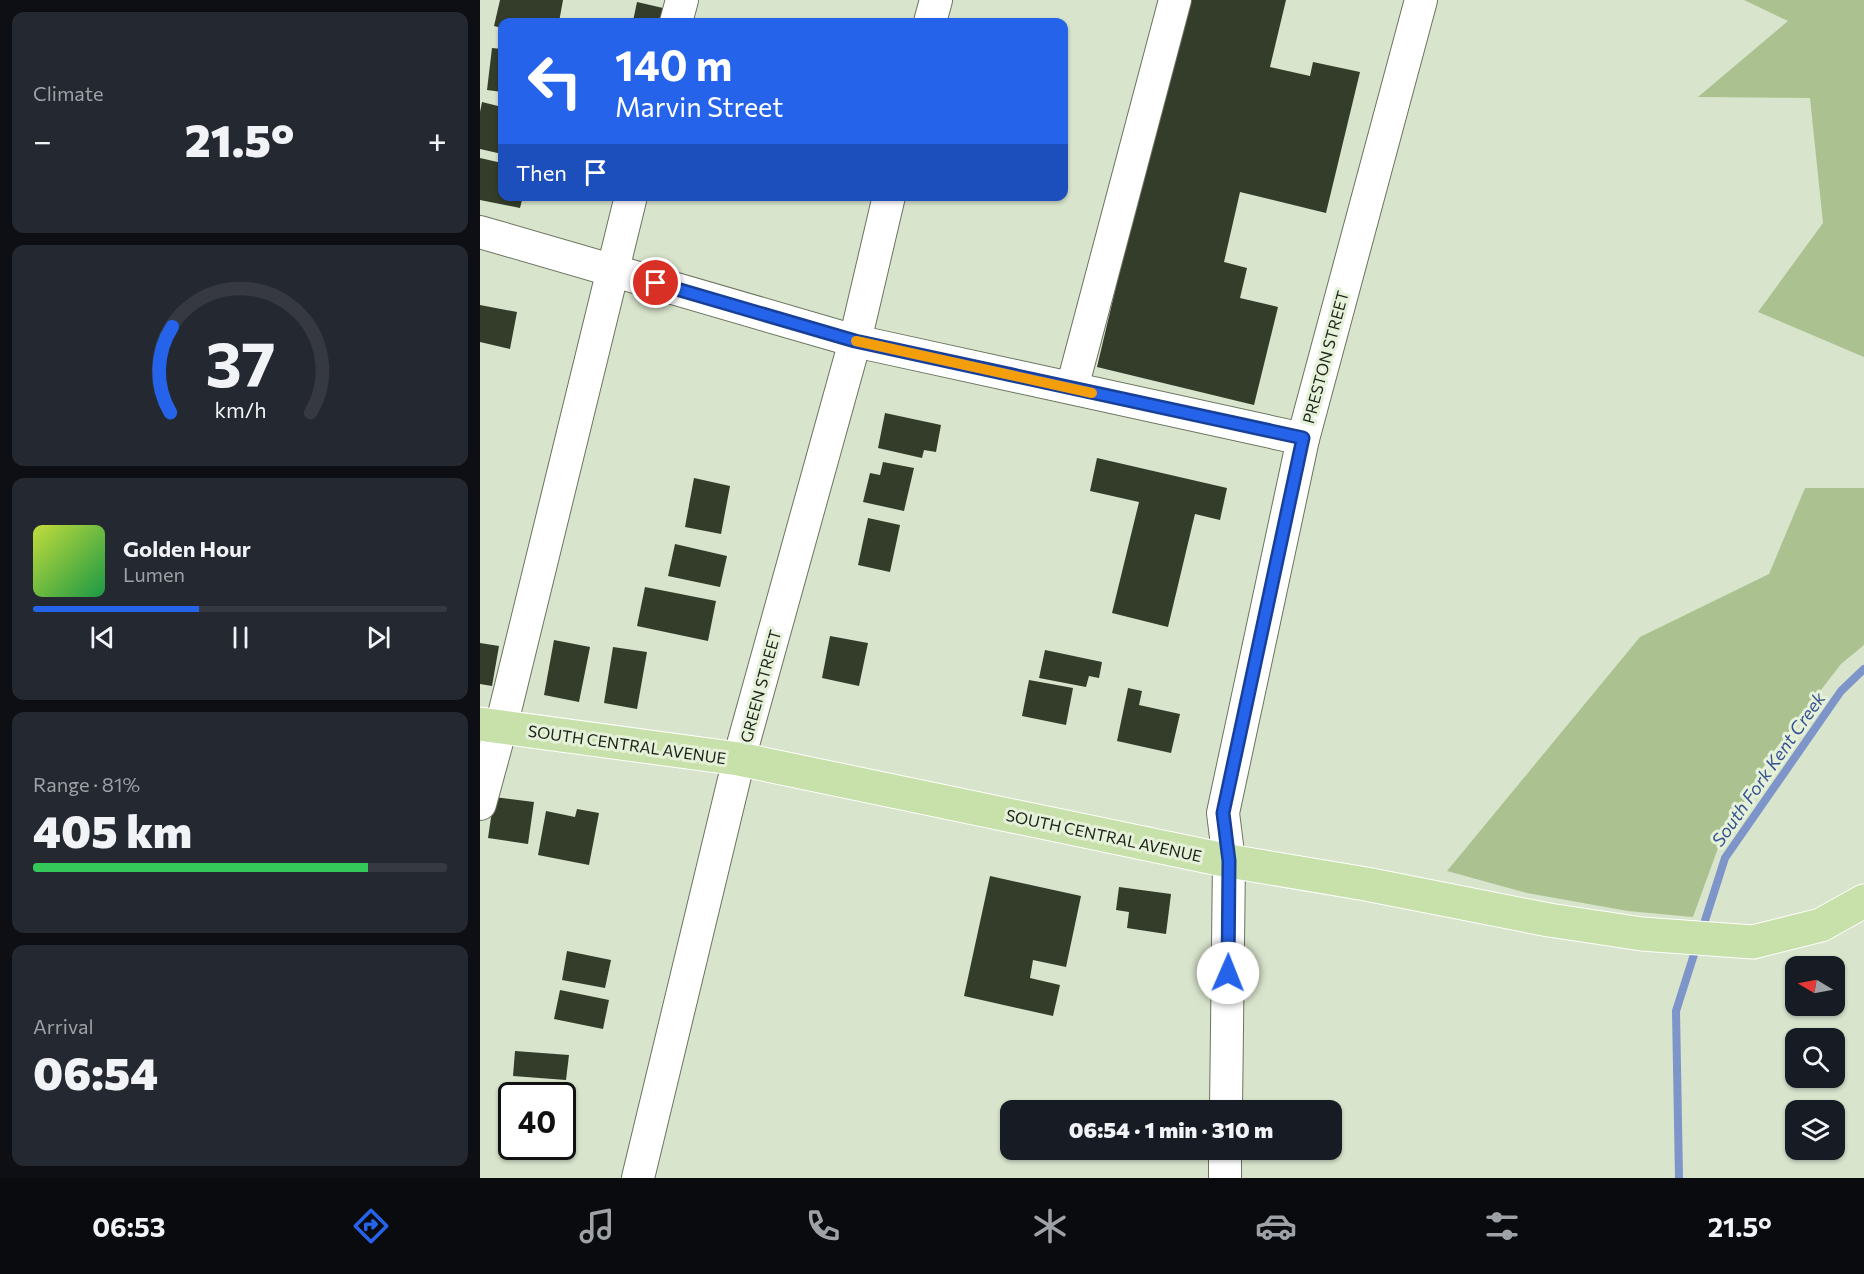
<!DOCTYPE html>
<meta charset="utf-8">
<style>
:root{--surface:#171b24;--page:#242831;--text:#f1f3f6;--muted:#9ea1a6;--line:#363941;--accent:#2563eb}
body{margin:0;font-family:Commissioner,sans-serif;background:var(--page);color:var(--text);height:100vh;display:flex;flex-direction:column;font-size:22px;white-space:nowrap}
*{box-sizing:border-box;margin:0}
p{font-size:20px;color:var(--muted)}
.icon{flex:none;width:33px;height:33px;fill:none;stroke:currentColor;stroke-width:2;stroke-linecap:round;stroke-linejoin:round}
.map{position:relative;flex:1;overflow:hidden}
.drawer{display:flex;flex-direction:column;gap:12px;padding:12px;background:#0d0f14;width:480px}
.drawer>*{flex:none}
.banner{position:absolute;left:18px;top:18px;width:570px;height:183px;border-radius:12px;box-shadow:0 2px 4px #0004;background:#2563eb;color:#fff;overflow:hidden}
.needle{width:39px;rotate:280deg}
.fabs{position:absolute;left:1305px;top:956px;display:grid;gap:12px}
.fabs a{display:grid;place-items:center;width:60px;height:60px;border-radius:12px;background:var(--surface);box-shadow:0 2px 4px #0004;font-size:30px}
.speed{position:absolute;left:18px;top:1082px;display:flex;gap:12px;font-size:30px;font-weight:700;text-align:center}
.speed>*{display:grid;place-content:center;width:78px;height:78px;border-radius:50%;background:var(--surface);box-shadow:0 2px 4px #0004;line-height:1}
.speed .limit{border:3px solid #111;border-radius:9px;background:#fff;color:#111}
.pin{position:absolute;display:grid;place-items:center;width:51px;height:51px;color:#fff;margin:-26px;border:3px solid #fff;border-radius:50%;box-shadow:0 2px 6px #0007}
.me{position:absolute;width:66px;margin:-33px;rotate:1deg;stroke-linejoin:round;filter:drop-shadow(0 0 4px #0008)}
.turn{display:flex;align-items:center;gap:21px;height:126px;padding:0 18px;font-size:27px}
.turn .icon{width:78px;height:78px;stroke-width:2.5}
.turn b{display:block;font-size:42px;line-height:51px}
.then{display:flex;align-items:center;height:57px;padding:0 18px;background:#0003;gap:12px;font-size:22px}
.big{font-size:45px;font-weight:800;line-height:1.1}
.drawer .tile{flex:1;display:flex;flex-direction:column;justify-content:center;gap:9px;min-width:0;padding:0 21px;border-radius:12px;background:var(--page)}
.drawer .dial{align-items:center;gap:0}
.dial svg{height:156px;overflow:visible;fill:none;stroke:var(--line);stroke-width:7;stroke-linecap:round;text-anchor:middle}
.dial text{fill:var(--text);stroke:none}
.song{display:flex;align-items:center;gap:18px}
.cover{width:72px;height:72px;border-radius:9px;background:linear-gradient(135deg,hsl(70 70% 55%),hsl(140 70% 35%))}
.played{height:6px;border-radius:3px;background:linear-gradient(90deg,var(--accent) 40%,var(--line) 40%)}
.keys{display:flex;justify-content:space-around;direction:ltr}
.heat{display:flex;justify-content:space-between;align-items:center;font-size:33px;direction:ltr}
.charge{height:9px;border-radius:4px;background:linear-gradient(90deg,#34c759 81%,var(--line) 0)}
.trip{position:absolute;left:520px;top:1100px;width:342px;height:60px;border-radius:12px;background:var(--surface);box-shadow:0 2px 4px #0004;font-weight:800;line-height:60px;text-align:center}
.tab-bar{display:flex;height:96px;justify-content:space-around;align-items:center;background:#090b0e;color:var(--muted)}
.tab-bar .icon{width:42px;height:42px}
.tab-bar .on{color:var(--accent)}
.tab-bar b{font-size:27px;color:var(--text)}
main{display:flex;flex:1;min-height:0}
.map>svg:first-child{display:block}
.green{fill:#abc290}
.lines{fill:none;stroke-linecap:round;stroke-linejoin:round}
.stream{stroke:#7d95c8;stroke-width:8}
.building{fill:#343d2a}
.minor-casing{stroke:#6a745e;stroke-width:34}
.major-casing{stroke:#fff;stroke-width:35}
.minor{stroke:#fff;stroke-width:32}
.major{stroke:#c8e0a9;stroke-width:33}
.route-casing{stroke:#184099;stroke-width:15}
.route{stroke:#2563eb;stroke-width:10}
.slow{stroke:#f59e0b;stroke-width:10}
.labels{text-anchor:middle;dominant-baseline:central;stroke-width:6;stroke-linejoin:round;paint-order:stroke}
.street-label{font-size:16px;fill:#1d2219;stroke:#e5f1d9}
.water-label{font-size:18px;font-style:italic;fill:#375293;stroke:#e5f1d9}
</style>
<main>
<section class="drawer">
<div class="tile"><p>Climate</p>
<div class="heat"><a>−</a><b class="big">21.5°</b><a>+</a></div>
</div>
<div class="tile dial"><svg viewBox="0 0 100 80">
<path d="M14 69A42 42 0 1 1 86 69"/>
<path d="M14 69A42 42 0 0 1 15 25" stroke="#2563eb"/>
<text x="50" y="56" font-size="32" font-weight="700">37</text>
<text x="50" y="72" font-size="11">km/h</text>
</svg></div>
<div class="tile">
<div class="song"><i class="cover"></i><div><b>Golden Hour</b><p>Lumen</p></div></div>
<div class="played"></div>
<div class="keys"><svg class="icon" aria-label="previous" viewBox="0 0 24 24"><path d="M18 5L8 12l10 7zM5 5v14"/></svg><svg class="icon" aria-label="pause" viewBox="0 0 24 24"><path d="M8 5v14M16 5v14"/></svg><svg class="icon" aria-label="next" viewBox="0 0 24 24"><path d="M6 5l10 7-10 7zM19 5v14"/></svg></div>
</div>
<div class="tile"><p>Range · 81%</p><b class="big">405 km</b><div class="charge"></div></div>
<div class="tile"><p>Arrival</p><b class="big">06:54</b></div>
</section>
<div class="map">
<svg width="1384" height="1178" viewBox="0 0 1384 1178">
<rect width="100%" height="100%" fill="#d8e4cc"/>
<g class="green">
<polygon points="1264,0 1384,0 1384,357 1278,312 1343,223 1330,98 1218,97 1308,21"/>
<polygon points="1325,488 1384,488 1384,645 1361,664 1290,756 1238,848 1213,917 1148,911 1047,893 967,871 1160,637 1289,574"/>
</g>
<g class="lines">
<g class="stream">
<polyline points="1221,933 1245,858 1361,691 1384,669"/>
<polyline points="1199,1178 1196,1011 1217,945"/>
</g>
</g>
<g class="building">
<polygon points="20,0 83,0 79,22 22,22 22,28 14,26"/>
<polygon points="704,0 806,0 790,67 830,76 833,62 880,72 846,213 760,192 744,262 767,268 760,298 798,307 774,405 617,367"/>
<polygon points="157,2 183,8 180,22 153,21"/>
<polygon points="12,48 22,49 22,92 7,90"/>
<polygon points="2,102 22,107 22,154 0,149 0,112"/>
<polygon points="0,158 22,163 22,196 43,196 40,208 0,200"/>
<polygon points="0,305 37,312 30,349 0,342"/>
<polygon points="405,413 461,425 456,452 444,450 442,458 398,448"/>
<polygon points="617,458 747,488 740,520 715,514 688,627 632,613 659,502 610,491"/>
<polygon points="403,462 434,468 424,511 383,502 390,473 400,475"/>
<polygon points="214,478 250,486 241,534 205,527"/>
<polygon points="388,518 420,525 410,572 378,565"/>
<polygon points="195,544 247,556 240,587 188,576"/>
<polygon points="165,587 236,601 228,641 157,626"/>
<polygon points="350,636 388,643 379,686 342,678"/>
<polygon points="74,640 110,647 99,702 64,695"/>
<polygon points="0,643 19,646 12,686 0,684"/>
<polygon points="133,647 167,652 157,709 124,703"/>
<polygon points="565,650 622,662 619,678 609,676 606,687 559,678"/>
<polygon points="549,680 593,688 586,725 542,716"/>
<polygon points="648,688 662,691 659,705 700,714 691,753 637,741"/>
<polygon points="14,797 54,802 48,844 8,838"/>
<polygon points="97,809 119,813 109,865 58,855 66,811 95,817"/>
<polygon points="510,876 601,896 586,967 553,960 550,978 580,985 573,1016 484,996"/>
<polygon points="639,887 691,894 686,934 647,928 649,912 636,910"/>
<polygon points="87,951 131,960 125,988 82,980"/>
<polygon points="80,990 129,1000 123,1029 74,1019"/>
<polygon points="35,1051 89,1055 86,1080 33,1076"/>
</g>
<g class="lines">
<g class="minor-casing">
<g id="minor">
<polyline points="196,22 202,0"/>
<polyline points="450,22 456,0"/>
<polyline points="0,232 375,341 823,439"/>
<polyline points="592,388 695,0"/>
<polyline points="0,804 21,727 151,196"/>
<polyline points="746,1110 749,861 743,813 823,439 941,0"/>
<polyline points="158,1178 259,759 375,341 409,196"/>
<polyline points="745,1178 745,1149"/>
</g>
</g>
<g class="major-casing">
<polyline id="major" points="0,724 259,759 749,861 886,884 1069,920 1162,934 1273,942 1341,925 1384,901"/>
</g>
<use href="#minor" class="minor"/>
<use href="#major" class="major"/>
</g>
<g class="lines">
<g class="route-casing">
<polyline id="route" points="176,283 375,341 823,438 743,813 749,861 748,973"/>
</g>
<use href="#route" class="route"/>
<polyline class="slow" points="376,341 612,393"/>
</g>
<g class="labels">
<g class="street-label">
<text transform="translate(845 357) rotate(-75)">PRESTON STREET</text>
<text transform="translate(280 686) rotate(-75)">GREEN STREET</text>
<text transform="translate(147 744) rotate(8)">SOUTH CENTRAL AVENUE</text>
<text transform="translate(624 835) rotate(12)">SOUTH CENTRAL AVENUE</text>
</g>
<g class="water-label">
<text transform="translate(1288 769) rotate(-55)">South Fork Kent Creek</text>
</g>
</g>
</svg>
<div class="fabs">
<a><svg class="needle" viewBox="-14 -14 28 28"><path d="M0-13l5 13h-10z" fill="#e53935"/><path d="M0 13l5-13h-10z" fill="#9ea1a6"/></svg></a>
<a><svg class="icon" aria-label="search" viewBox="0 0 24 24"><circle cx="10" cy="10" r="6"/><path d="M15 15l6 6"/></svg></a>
<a><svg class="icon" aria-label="layers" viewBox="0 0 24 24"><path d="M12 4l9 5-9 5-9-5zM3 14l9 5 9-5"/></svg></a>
</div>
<div class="speed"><div class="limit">40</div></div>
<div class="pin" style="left:176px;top:283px;background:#d93025"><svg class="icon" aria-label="arrive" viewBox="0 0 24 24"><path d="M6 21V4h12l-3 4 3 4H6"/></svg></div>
<svg class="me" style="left:748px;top:973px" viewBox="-20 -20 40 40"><circle r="19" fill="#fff"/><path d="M0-13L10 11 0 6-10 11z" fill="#2563eb"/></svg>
<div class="trip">06:54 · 1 min · 310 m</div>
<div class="banner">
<div class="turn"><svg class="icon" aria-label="left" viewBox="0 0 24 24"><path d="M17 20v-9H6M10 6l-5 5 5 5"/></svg><div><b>140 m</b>Marvin Street</div></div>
<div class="then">Then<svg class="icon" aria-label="arrive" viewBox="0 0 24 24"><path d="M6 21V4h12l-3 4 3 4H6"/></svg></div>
</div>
</div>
</main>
<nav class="tab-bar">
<b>06:53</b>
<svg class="icon on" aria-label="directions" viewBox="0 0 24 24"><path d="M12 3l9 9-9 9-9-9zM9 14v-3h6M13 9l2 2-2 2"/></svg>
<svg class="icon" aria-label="music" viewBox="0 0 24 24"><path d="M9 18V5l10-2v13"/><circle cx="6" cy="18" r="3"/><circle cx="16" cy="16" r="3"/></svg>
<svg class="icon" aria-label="phone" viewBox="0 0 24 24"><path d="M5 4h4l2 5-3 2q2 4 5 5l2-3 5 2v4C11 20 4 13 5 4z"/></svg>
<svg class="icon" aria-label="climate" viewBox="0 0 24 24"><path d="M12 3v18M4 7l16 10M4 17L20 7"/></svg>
<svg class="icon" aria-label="car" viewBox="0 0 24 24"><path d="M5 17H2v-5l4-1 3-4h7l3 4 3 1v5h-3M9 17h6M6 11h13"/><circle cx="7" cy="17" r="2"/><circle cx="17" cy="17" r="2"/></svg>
<svg class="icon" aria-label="filters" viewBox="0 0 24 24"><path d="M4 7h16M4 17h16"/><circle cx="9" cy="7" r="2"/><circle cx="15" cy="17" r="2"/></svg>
<b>21.5°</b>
</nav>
